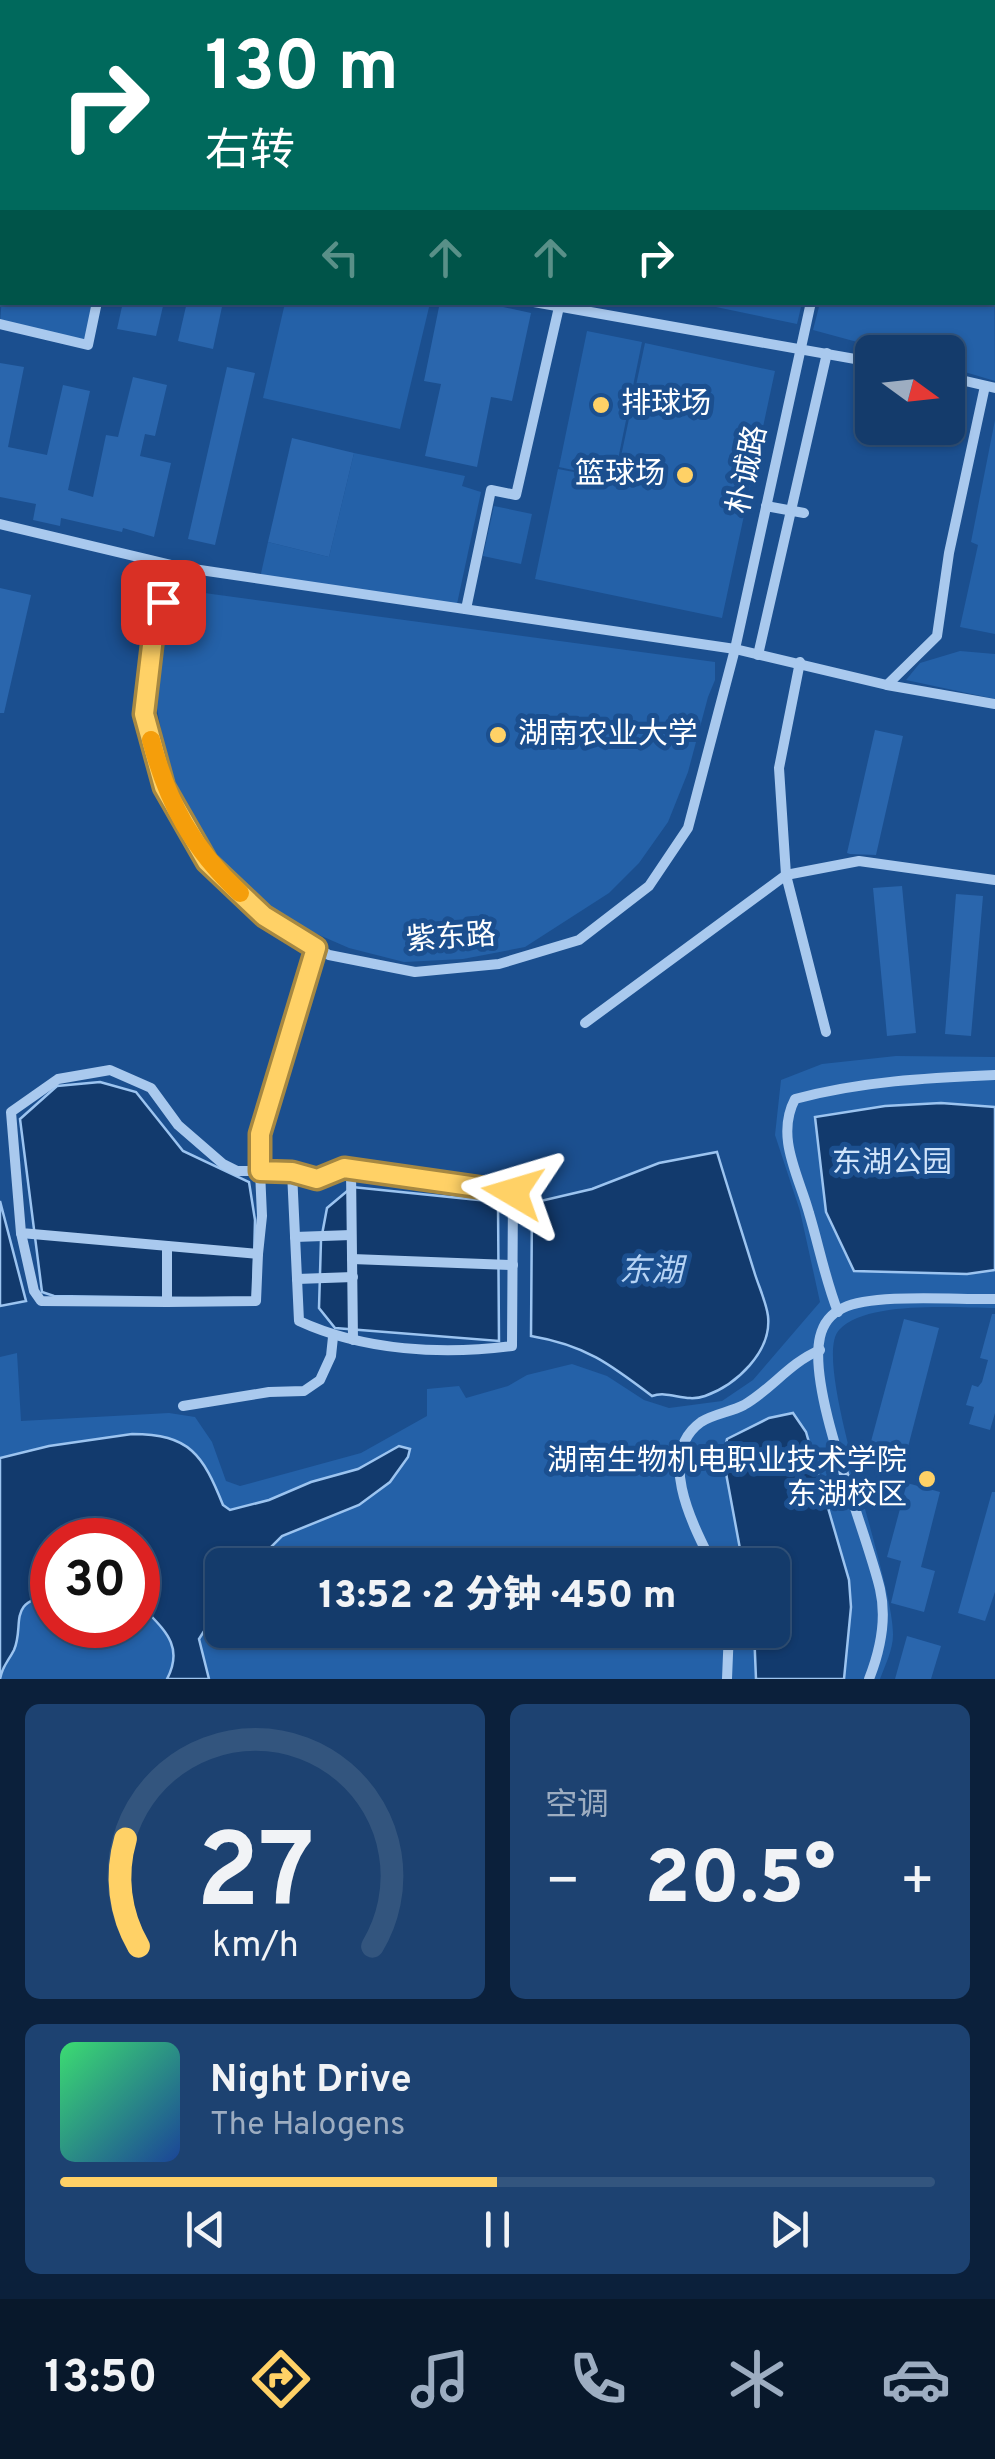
<!DOCTYPE html>
<html lang="zh">
<meta charset="utf-8">
<style>
:root{--surface:#143b6b;--page:#1d4271;--text:#f1f3f6;--muted:#9dadc1;--line:#33557e;--accent:#ffd166}
body{margin:0;font-family:Overpass,"Noto Sans SC",sans-serif;background:var(--page);color:var(--text);height:100vh;display:flex;flex-direction:column;font-size:38px;white-space:nowrap}
*{box-sizing:border-box;margin:0}
p{font-size:32px;color:var(--muted)}
.icon{flex:none;width:55px;height:55px;fill:none;stroke:currentColor;stroke-width:2;stroke-linecap:round;stroke-linejoin:round}
.map{position:relative;height:1679px;overflow:hidden}
.side{display:flex;flex-direction:column;gap:25px;padding:25px;background:#0b203b;flex:1}
.side>*{flex:none}
.hud{position:absolute;left:0px;top:0px;width:995px;height:305px;box-shadow:0 2px 8px #0004,0 0 0 2px var(--line);background:#00695c;color:#fff;overflow:hidden}
.needle{width:65px;rotate:105deg}
.tools{position:absolute;left:855px;top:335px;display:grid;gap:20px}
.tools a{display:grid;place-items:center;width:110px;height:110px;border-radius:15px;background:var(--surface);box-shadow:0 2px 8px #0004,0 0 0 2px var(--line);font-size:50px}
.speed{position:absolute;left:30px;top:1518px;display:flex;gap:20px;font-size:50px;font-weight:700;text-align:center}
.speed>*{display:grid;place-content:center;width:130px;height:130px;border-radius:50%;background:var(--surface);box-shadow:0 2px 8px #0004,0 0 0 2px var(--line);line-height:1}
.speed .limit{border:15px solid #d22;background:#fff;color:#111}
.pin{position:absolute;display:grid;place-items:center;width:85px;height:85px;color:#fff;margin:-42px;border-radius:20px;box-shadow:0 5px 15px #0006}
.me{position:absolute;width:110px;margin:-55px;rotate:277deg;stroke-linejoin:round;filter:drop-shadow(0 0 8px #0008)}
.turn{display:flex;align-items:center;gap:35px;height:210px;padding:0 40px;font-size:45px}
.turn .icon{width:130px;height:130px;stroke-width:2.5}
.turn b{display:block;font-size:70px;line-height:85px}
.lanes{display:flex;align-items:center;height:95px;padding:0 40px;background:#0003;justify-content:center;gap:50px;direction:ltr}
.lanes .off{opacity:.35}
.big{font-size:75px;font-weight:800;line-height:1.1}
.side .widget{flex:1;display:flex;flex-direction:column;justify-content:center;gap:15px;min-width:0;padding:0 35px;border-radius:15px;background:var(--page)}
.side .dial{align-items:center;gap:0}
.dial svg{height:260px;overflow:visible;fill:none;stroke:var(--line);stroke-width:7;stroke-linecap:round;text-anchor:middle}
.dial text{fill:var(--text);stroke:none}
.song{display:flex;align-items:center;gap:30px}
.cover{width:120px;height:120px;border-radius:15px;background:linear-gradient(135deg,hsl(140 70% 55%),hsl(220 70% 35%))}
.played{height:10px;border-radius:5px;background:linear-gradient(90deg,var(--accent) 50%,var(--line) 50%)}
.keys{display:flex;justify-content:space-around;direction:ltr}
.heat{display:flex;justify-content:space-between;align-items:center;font-size:55px;direction:ltr}
.side .tiles{flex:1;display:grid;gap:25px;grid-template-columns:1fr 1fr}
.widget:last-child{grid-column:span 2}
.trip{position:absolute;left:205px;top:1548px;width:585px;height:100px;border-radius:15px;background:var(--surface);box-shadow:0 2px 8px #0004,0 0 0 2px var(--line);font-weight:800;line-height:100px;text-align:center}
.tabs{display:flex;height:160px;justify-content:space-around;align-items:center;background:#08182b;color:var(--muted)}
.tabs .icon{width:70px;height:70px}
.tabs .current{color:var(--accent)}
.tabs b{font-size:45px;color:var(--text)}
.map>svg:first-child{display:block}
.green{fill:#2461a8;fill-rule:evenodd}
.water{fill:#123a6d;stroke:#9cc4f0;stroke-width:2.5}
.building{fill:#2a66ad}
.lines{fill:none;stroke-linecap:round;stroke-linejoin:round}
.minor{stroke:#a9c9ee;stroke-width:10}
.route-casing{stroke:#a68842;stroke-width:25}
.route{stroke:#ffd166;stroke-width:18}
.slow{stroke:#f59e0b;stroke-width:18}
.poi-dot{fill:#ffd166;stroke:#1b4f8f;stroke-width:4}
.labels{text-anchor:middle;dominant-baseline:central;stroke-width:10;stroke-linejoin:round;paint-order:stroke}
.poi-label{font-size:30px;fill:#fff;stroke:#1b4f8f;text-anchor:start}
.street-label{font-size:30px;fill:#fff;stroke:#1b4f8f}
.park-label{font-size:30px;fill:#cfe3fa;stroke:#1b4f8f}
.water-label{font-size:32px;font-style:italic;fill:#b5d3f5;stroke:#1b4f8f}
</style>
<div class="map">
<svg width="995" height="1679" viewBox="0 0 995 1679">
<rect width="100%" height="100%" fill="#1b4f8f"/>
<g class="green">
<polygon points="993,116 995,381 948,367 948,352 894,352 813,330 820,303 992,302"/>
<polygon points="2,296 2,302 97,303 88,345 0,324"/>
<polygon points="285,303 430,303 400,429 263,398"/>
<polygon points="717,303 717,302 802,303 797,324 716,307"/>
<polygon points="587,331 642,342 614,479 559,467"/>
<polygon points="645,343 775,371 722,618 535,579 558,469 616,480"/>
<polygon points="995,420 995,634 960,627 978,545 971,542"/>
<polygon points="354,453 465,476 462,486 481,492 457,604 260,578 268,542 329,557"/>
<polygon points="494,506 532,514 521,564 483,556"/>
<polygon points="175,589 715,662 715,680 708,697 688,772 668,822 639,863 609,893 525,947 463,959 404,962 349,948 287,921 211,857 171,783 156,703 162,633"/>
<polygon points="960,651 995,654 995,699 906,680 920,663"/>
<path d="M 896,1056 L 995,1057 L 995,1308 C 956,1308 867,1300 839,1330 C 810,1361 894,1579 893,1635 C 893,1649 885,1666 880,1679 L 0,1679 L 0,1357 L 17,1353 L 21,1421 L 169,1413 L 195,1417 L 212,1442 L 226,1481 L 240,1486 L 361,1453 L 427,1416 L 427,1389 L 459,1386 L 466,1398 L 508,1386 L 527,1375 L 572,1364 L 607,1376 L 644,1400 L 669,1408 L 722,1401 L 753,1380 L 820,1302 L 800,1211 L 775,1135 L 781,1080 L 822,1064 ZM 52,1540 L 138,1540 L 138,1625 L 52,1625 ZM 222,1565 L 772,1565 L 772,1630 L 222,1630 Z"/>
</g>
<g class="water">
<polygon points="100,1082 136,1092 183,1151 249,1182 255,1220 253,1299 54,1296 42,1292 20,1119 57,1086"/>
<polygon points="941,1103 995,1107 995,1270 967,1274 854,1271 826,1212 815,1117 885,1106"/>
<path d="M 717,1152 C 729,1192 742,1232 754,1271 C 758,1285 766,1301 768,1316 C 772,1352 736,1385 705,1396 C 685,1403 669,1390 652,1396 C 610,1364 585,1345 531,1336 L 532,1203 L 592,1189 L 659,1163 Z"/>
<polygon points="352,1187 498,1202 499,1341 335,1328 319,1308 321,1240 327,1208"/>
<polygon points="0,1201 26,1301 0,1306"/>
<polygon points="793,1413 806,1432 849,1580 851,1607 844,1679 756,1679 754,1630 772,1630 772,1565 743,1565 723,1457 727,1439 769,1418"/>
<path d="M 132,1434 C 190,1434 203,1455 223,1505 L 230,1510 L 269,1500 L 311,1482 L 358,1469 L 399,1446 L 410,1449 L 408,1457 L 390,1482 L 359,1505 L 282,1536 L 253,1565 L 222,1565 L 222,1603 L 199,1639 L 209,1679 L 167,1679 C 186,1643 160,1627 138,1602 L 138,1540 L 52,1540 L 52,1596 C 6,1600 25,1625 14,1650 C 8,1662 3,1664 0,1679 L 0,1458 L 49,1446 Z"/>
</g>
<g class="building">
<polygon points="123,302 164,302 156,336 117,329"/>
<polygon points="187,302 223,302 213,349 178,341"/>
<polygon points="440,302 480,302 531,313 512,401 491,397 477,467 425,456 441,384 424,381"/>
<polygon points="0,363 24,367 8,447 47,455 63,385 90,391 68,490 93,497 106,435 118,437 133,377 167,385 155,436 145,434 140,456 171,463 154,537 123,528 122,532 61,518 60,526 33,520 36,504 0,497"/>
<polygon points="227,367 255,373 215,545 188,539"/>
<polygon points="292,438 354,453 329,557 268,542"/>
<polygon points="0,588 31,595 4,713 0,713"/>
<polygon points="875,730 903,736 876,855 850,854 847,853"/>
<polygon points="902,886 916,1033 887,1036 873,888"/>
<polygon points="956,894 983,896 971,1036 945,1034"/>
<polygon points="992,1314 995,1314 995,1413 990,1430 969,1424 974,1407 966,1405 972,1385 978,1387 982,1382 988,1360 980,1358"/>
<polygon points="904,1319 939,1328 902,1470 866,1460"/>
<polygon points="907,1483 940,1492 921,1567 935,1571 924,1612 891,1603 901,1561 887,1557"/>
<polygon points="992,1492 995,1492 995,1592 985,1621 958,1613"/>
<polygon points="907,1636 941,1646 931,1679 895,1679"/>
</g>
<g class="lines">
<g class="minor">
<polyline points="493,0 504,2"/>
<polyline points="166,2 167,0"/>
<polyline points="348,2 348,0"/>
<polyline points="555,2 556,0"/>
<polyline points="879,2 879,0"/>
<polyline points="0,60 2,61"/>
<polyline points="992,107 995,108"/>
<polyline points="534,302 872,362"/>
<polyline points="0,324 88,345 97,302"/>
<polyline points="948,377 995,388"/>
<polyline points="766,506 804,513"/>
<polyline points="0,524 180,567 735,649 887,685 995,704"/>
<polyline points="172,566 153,637 143,714 164,787 207,862 264,916 329,955 415,972 499,964 579,940 649,886 688,828 735,649 811,302"/>
<polyline points="466,609 491,490 516,495 559,307"/>
<polyline points="758,655 827,353"/>
<polyline points="800,662 779,768 786,875 826,1032"/>
<polyline points="887,685 937,636 949,553 985,386"/>
<polyline points="585,1023 786,875 859,861 995,880"/>
<polygon points="110,1070 151,1088 178,1125 223,1164 237,1171 260,1171 262,1216 258,1254 21,1233 11,1112 58,1079"/>
<polyline points="351,1171 353,1340"/>
<path d="M 292,1172 L 317,1179 L 344,1168 L 513,1192 L 512,1346 C 443,1355 364,1351 299,1321 L 292,1172 L 260,1171 L 260,1134 L 316,947"/>
<polyline points="21,1233 34,1291 41,1301 167,1302 167,1246"/>
<polyline points="295,1237 351,1235"/>
<polyline points="352,1259 513,1265"/>
<polyline points="297,1279 353,1277"/>
<polyline points="167,1302 256,1301 258,1254"/>
<path d="M 838,1312 C 825,1279 819,1246 809,1213 C 799,1176 775,1137 795,1099 C 862,1081 927,1078 995,1075"/>
<polyline points="183,1406 269,1392 304,1391 320,1380 331,1356 333,1337"/>
<path d="M 713,1565 C 694,1527 655,1455 701,1422 C 713,1414 731,1412 744,1405 C 772,1389 789,1363 820,1350"/>
<polyline points="727,1679 729,1630"/>
<path d="M 869,1679 C 880,1651 887,1619 880,1589 C 866,1529 807,1392 820,1337 C 823,1324 830,1314 843,1308 C 874,1293 957,1300 995,1299"/>
</g>
</g>
<g class="lines">
<g class="route-casing">
<polyline id="route" points="163,602 153,637 144,714 164,787 207,862 264,916 316,948 260,1134 260,1171 292,1172 317,1179 344,1168 513,1192"/>
</g>
<use href="#route" class="route"/>
<path class="slow" d="M 151,740 C 168,803 192,848 240,893"/>
</g>
<g class="poi-dot">
<circle cx="601" cy="405" r="10"/>
<circle cx="685" cy="475" r="10"/>
<circle cx="498" cy="735" r="10"/>
<circle cx="927" cy="1479" r="10"/>
</g>
<g class="labels">
<g class="poi-label">
<text x="621" y="405">排球场</text>
<text x="665" y="475" text-anchor="end">篮球场</text>
<text x="518" y="735">湖南农业大学</text>
<text x="907" y="1462" text-anchor="end">湖南生物机电职业技术学院<tspan x="907" dy="34">东湖校区</tspan></text>
</g>
<g class="street-label">
<text transform="translate(749 470) rotate(-78)">朴诚路</text>
<text transform="translate(451 939) rotate(-4)">紫东路</text>
</g>
<g class="park-label">
<text x="892" y="1164">东湖公园</text>
</g>
<g class="water-label">
<text x="651" y="1273">东湖</text>
</g>
</g>
</svg>
<div class="tools">
<a><svg class="needle" viewBox="-14 -14 28 28"><path d="M0-13l5 13h-10z" fill="#e53935"/><path d="M0 13l5-13h-10z" fill="#9dadc1"/></svg></a>
</div>
<div class="speed"><div class="limit">30</div></div>
<div class="pin" style="left:163px;top:602px;background:#d93025"><svg class="icon" aria-label="arrive" viewBox="0 0 24 24"><path d="M6 21V4h12l-3 4 3 4H6"/></svg></div>
<svg class="me" style="left:513px;top:1192px" viewBox="-20 -20 40 40"><path d="M0-17L14 15 0 8-14 15z" fill="#ffd166" stroke="#fff" stroke-width="4"/></svg>
<div class="trip">13:52 · 2 分钟 · 450 m</div>
<div class="hud">
<div class="turn"><svg class="icon" aria-label="right" viewBox="0 0 24 24"><path d="M7 20v-9h11M14 6l5 5-5 5"/></svg><div><b>130 m</b>右转</div></div>
<div class="lanes"><svg class="icon off" aria-label="left" viewBox="0 0 24 24"><path d="M17 20v-9H6M10 6l-5 5 5 5"/></svg><svg class="icon off" aria-label="ahead" viewBox="0 0 24 24"><path d="M12 20V5M6 11l6-6 6 6"/></svg><svg class="icon off" aria-label="ahead" viewBox="0 0 24 24"><path d="M12 20V5M6 11l6-6 6 6"/></svg><svg class="icon" aria-label="right" viewBox="0 0 24 24"><path d="M7 20v-9h11M14 6l5 5-5 5"/></svg></div>
</div>
</div>
<section class="side">
<div class="tiles">
<div class="widget dial"><svg viewBox="0 0 100 80">
<path d="M14 69A42 42 0 1 1 86 69"/>
<path d="M14 69A42 42 0 0 1 10 36" stroke="#ffd166"/>
<text x="50" y="56" font-size="32" font-weight="700">27</text>
<text x="50" y="72" font-size="11">km/h</text>
</svg></div>
<div class="widget"><p>空调</p>
<div class="heat"><a>−</a><b class="big">20.5°</b><a>+</a></div>
</div>
<div class="widget">
<div class="song"><i class="cover"></i><div><b>Night Drive</b><p>The Halogens</p></div></div>
<div class="played"></div>
<div class="keys"><svg class="icon" aria-label="previous" viewBox="0 0 24 24"><path d="M18 5L8 12l10 7zM5 5v14"/></svg><svg class="icon" aria-label="pause" viewBox="0 0 24 24"><path d="M8 5v14M16 5v14"/></svg><svg class="icon" aria-label="next" viewBox="0 0 24 24"><path d="M6 5l10 7-10 7zM19 5v14"/></svg></div>
</div>
</div>
</section>
<nav class="tabs">
<b>13:50</b>
<svg class="icon current" aria-label="directions" viewBox="0 0 24 24"><path d="M12 3l9 9-9 9-9-9zM9 14v-3h6M13 9l2 2-2 2"/></svg>
<svg class="icon" aria-label="music" viewBox="0 0 24 24"><path d="M9 18V5l10-2v13"/><circle cx="6" cy="18" r="3"/><circle cx="16" cy="16" r="3"/></svg>
<svg class="icon" aria-label="phone" viewBox="0 0 24 24"><path d="M5 4h4l2 5-3 2q2 4 5 5l2-3 5 2v4C11 20 4 13 5 4z"/></svg>
<svg class="icon" aria-label="climate" viewBox="0 0 24 24"><path d="M12 3v18M4 7l16 10M4 17L20 7"/></svg>
<svg class="icon" aria-label="car" viewBox="0 0 24 24"><path d="M5 17H2v-5l4-1 3-4h7l3 4 3 1v5h-3M9 17h6M6 11h13"/><circle cx="7" cy="17" r="2"/><circle cx="17" cy="17" r="2"/></svg>
</nav>
